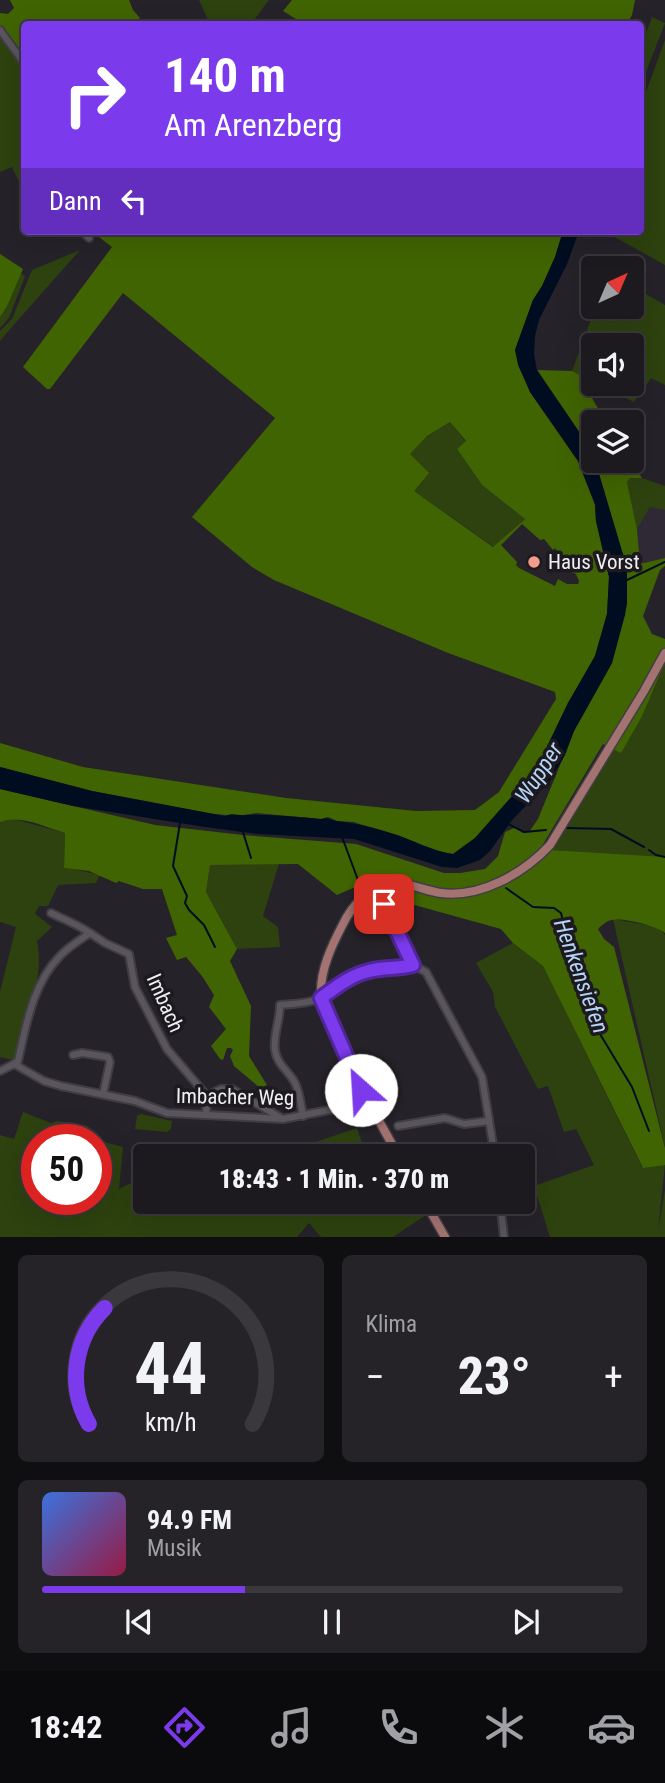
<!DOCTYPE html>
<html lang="de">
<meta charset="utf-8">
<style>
:root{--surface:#1c1a1f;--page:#252328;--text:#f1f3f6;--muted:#a0a1a4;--line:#3a383d;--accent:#7c3aed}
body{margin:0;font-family:"Roboto Condensed",sans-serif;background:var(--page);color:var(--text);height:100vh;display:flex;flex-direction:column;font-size:26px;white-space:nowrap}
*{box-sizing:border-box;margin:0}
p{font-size:23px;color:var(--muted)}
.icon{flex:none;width:38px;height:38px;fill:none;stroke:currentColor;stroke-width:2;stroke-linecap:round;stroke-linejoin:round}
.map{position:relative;height:1237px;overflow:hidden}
.sheet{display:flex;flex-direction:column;gap:18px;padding:18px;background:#0f0e11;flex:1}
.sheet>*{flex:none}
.banner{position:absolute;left:21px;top:21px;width:623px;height:214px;border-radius:7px;box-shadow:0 7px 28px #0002,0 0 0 2px var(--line);background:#7c3aed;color:#fff;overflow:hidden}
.needle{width:46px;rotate:44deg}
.fabs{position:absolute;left:581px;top:256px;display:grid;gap:14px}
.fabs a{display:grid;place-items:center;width:63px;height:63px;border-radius:7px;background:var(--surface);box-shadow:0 7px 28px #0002,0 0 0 2px var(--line);font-size:35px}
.speed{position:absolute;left:21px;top:1124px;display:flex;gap:14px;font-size:35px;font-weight:700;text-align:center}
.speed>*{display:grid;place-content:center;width:91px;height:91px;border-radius:50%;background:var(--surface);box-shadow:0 7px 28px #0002,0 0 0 2px var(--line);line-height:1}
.speed .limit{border:10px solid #d22;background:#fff;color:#111}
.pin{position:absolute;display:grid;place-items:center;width:60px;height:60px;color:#fff;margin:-30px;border-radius:14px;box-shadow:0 4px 10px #0006}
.me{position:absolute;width:77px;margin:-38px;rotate:334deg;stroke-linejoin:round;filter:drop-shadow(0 0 5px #0008)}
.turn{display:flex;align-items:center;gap:24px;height:147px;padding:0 28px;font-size:32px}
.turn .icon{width:91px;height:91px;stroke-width:2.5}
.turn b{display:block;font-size:49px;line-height:60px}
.then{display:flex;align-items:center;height:66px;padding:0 28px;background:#0003;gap:14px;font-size:26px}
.big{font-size:52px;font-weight:800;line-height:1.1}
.sheet .widget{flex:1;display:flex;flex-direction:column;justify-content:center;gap:10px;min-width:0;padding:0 24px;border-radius:10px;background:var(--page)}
.sheet .dial{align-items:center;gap:0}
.dial svg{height:182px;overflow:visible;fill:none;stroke:var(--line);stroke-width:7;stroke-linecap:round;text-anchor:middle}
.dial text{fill:var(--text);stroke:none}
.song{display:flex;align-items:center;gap:21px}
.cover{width:84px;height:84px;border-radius:10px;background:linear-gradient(135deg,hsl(220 70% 55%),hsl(340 70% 35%))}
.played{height:7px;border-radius:4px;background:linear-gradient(90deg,var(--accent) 35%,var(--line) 35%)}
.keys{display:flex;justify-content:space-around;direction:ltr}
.heat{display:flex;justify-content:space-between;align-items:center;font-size:38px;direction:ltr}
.sheet .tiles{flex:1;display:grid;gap:18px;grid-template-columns:1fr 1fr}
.widget:last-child{grid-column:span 2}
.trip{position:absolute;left:133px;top:1144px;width:402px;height:70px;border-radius:7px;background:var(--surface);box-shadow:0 7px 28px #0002,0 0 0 2px var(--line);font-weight:800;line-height:70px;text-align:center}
.dock{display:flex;height:112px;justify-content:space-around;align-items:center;background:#0b0a0c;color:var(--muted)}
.dock .icon{width:49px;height:49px}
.dock .on{color:var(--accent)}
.dock b{font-size:32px;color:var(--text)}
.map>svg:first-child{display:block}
.built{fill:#2f2835}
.green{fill:#2d420f}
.forest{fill:#416402;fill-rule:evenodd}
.water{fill:#000d21}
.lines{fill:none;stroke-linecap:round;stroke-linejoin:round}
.stream{stroke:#000d21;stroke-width:2}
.minor-casing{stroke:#413d44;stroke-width:10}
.major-casing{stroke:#413d44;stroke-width:11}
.minor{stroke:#5a555d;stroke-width:6}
.major{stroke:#a37371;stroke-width:8}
.route-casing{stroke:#51269a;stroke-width:18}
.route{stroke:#7c3aed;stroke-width:12}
.poi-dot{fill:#f49d8d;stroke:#1c191f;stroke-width:2.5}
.labels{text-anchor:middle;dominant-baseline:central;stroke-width:7;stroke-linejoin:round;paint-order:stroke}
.poi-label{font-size:21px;fill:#f1eff3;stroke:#1c191f;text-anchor:start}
.street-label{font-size:21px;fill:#f1eff3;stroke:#1c191f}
.water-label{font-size:23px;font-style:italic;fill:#b4d4f8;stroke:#1c191f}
</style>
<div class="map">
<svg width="665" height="1237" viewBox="0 0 665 1237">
<rect width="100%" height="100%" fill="#262229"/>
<polygon class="built" points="650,506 665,510 665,558 640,565 637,529"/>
<g class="green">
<polygon points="199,0 269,0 251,24 210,24"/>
<polygon points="652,17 665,23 641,85 641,47"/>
<polygon points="0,28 8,35 24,59 24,192 12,167 0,172"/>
<polygon points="665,40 665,265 604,231 640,231 641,106"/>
<polygon points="80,250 11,328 0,341 0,331 12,319 32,270"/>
<polygon points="0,260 25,276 9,318 0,328"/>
<polygon points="632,286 665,305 665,385 651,378 634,402 596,383 632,383 632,345 593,345 593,382 572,371 596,306 632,306"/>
<polygon points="450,422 466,442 457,449 482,485 525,519 494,547 414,491 409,454 427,436"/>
<polygon points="630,478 642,478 665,486 665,510 650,507 637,529 627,482"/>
<polygon points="665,663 665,858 549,850 608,754 651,695"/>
<path d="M 10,818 L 65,833 L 64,867 L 100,875 L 96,883 L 58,885 L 48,906 L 39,906 L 35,914 L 52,927 L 37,941 C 45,979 26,1022 15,1058 L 13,1060 L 0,1057 L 0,992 L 16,927 L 0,922 L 0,822 Z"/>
<polygon points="279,864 263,916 278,927 280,947 237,949 206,892 210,865"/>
<polygon points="613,919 659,927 665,935 665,1147"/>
<polygon points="513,943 543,966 642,1167 665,1164 658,1231 665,1190 665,1237 550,1237 534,1186 594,1165 576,1129 564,1132 548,1086 538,1089 495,1007 493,992 476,963"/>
<polygon points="23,1112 51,1123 57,1121 88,1126 91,1139 37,1139 37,1199 96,1199 96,1140 123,1147 119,1189 145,1176 145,1202 419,1202 426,1215 393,1237 321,1237 309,1223 297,1237 0,1237 0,1135 14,1139"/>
<polygon points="141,1114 172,1121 171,1129 167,1132 135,1129 137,1116"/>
<polygon points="357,1128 367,1157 259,1157 254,1147 298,1148"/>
</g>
<g class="forest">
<polygon points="10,0 129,0 133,10 140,18 135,24 24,24 24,53 21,53 0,28 0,13 8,14 14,8"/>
<polygon points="292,0 635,0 632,15 627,24 304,24 283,11"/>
<path d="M 91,231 L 563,231 L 555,257 L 542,286 L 533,300 L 515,350 L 530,392 L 578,461 L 595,505 L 596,521 L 609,577 L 607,614 L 595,656 L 568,703 L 542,757 L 522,785 L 475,838 L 453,854 L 440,852 L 354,822 L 337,821 L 328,817 L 321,819 L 256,813 C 239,817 222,815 206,813 L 92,791 L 0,767 L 0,743 L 83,767 L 286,798 L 416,811 L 475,810 L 499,792 L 556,699 L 555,692 L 448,653 L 274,580 L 252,567 L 192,517 L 275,418 L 123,293 L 50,389 L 47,389 L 23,367 L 112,247 ZM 450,422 L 466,441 L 457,449 L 482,485 L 525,519 L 493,547 L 414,491 L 429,473 L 410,454 L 427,436 ZM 522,524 L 540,540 L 544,539 L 553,550 L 555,548 L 558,552 L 557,554 L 568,566 L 571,565 L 570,571 L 576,574 L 579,581 L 578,584 L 567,584 L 558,579 L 555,586 L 519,568 L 516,565 L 517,562 L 501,545 Z"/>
<polygon points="0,254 23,269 7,306 0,317"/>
<polygon points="537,370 572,371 604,387 589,393 606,422 593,422 593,458 586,442"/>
<path d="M 595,460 L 629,460 L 642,478 L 630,478 L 627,482 L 637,529 L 640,564 L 665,558 L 665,566 L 660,570 L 643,616 L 652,634 L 665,639 L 665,663 L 641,718 L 621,753 L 603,744 L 542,846 L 550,850 L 665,857 L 665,933 C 658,926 622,917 612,920 C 606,921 602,925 598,929 L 604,939 L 614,947 L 665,1148 L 665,1165 L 643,1168 L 543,966 L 513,943 L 501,929 L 353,888 L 337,895 L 298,864 L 210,865 L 206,892 L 237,949 L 230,961 L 251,1006 L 249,1056 L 267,1085 L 260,1088 L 234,1066 L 230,1056 L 233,1050 L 231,1048 L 227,1048 L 223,1060 L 220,1059 L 211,1046 L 226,1029 L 209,1007 L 214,995 L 202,976 L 186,957 L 177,960 L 166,938 L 177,935 L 162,889 L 143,889 L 119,881 L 116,883 L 89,871 L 64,868 L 65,833 C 44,827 21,814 0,822 L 0,789 L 155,825 L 243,835 L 356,844 L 444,873 L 460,873 L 485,869 L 498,856 L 505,832 L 516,827 L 523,833 L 529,832 L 538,819 L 574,731 L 612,663 L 627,603 L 627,568 Z"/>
</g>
<path class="water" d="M 563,231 L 579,231 L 567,264 L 539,320 L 535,336 L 534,354 L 537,370 L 586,442 L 596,464 L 627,568 L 627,603 L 625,615 L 612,663 L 574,731 L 565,755 L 550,781 L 513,819 L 490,851 L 480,860 L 457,868 L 442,867 L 354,839 L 258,834 L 205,827 L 73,806 L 0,789 L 0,767 L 92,791 L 225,816 C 233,812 238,816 247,815 C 272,814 296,817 321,819 C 329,817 330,820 337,821 C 355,823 373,827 391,833 C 412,839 431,851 453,854 L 475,838 L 522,785 L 542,757 L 568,703 L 595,656 L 607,614 L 609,577 L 596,521 L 595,504 L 578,461 L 530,392 L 518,365 L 515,350 L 533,300 L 542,286 L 555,257 Z"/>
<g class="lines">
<g class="stream">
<polyline points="625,581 665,562"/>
<polyline points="180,823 173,866 187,896 185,903 189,910 204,925 215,947"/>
<polyline points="508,824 524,832 546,830"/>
<polyline points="567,828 611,829 644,847"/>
<polyline points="243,832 251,858"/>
<polyline points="342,837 358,880"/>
<polyline points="649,850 656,855 665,857"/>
<polyline points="506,888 533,907 554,908 561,913 565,929 571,938 590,1007 593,1015 600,1019 600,1034 632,1087 649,1131"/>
</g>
<g class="minor-casing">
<g id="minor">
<polyline points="0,30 24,63"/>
<polyline points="82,231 89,238"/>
<polyline points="384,904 413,965 426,972 482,1077 495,1157"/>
<path d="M 51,913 C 65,920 77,924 90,933"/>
<polyline points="73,1055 82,1053 108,1057 110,1062 103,1094"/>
<path d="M 14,1064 L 18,1061 C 26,1025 33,983 60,956 C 68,947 80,940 90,933 L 105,943 L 129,954 L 135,987 L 167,1049 L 207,1096 L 206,1115"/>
<polyline points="14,1064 44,1081 61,1086 135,1101 167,1113 283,1119 334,1109 367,1100"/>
<polyline points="0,1071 14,1064"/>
<polyline points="207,1096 221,1089 232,1089 281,1118"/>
<path d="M 303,1116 C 301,1106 300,1093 295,1083 C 289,1071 277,1065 275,1050 C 273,1035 280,1021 280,1005 C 292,1004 306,1004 318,999 C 336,991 350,975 370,970 C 385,967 397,969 413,965"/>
<polyline points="398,1126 445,1118 464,1124 489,1121"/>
<polyline points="500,1202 504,1237"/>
</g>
</g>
<g class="major-casing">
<g id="major">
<path d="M 399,1157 C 376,1115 352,1074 333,1029 C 328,1018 321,1006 321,994 C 320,970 332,945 343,924 C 352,906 368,887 389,884 C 406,881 425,891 441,893 C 481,898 524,873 550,845 L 644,691 L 665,653"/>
<polyline points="425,1202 445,1237"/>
</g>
</g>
<use href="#minor" class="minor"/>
<use href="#major" class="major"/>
</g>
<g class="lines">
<g class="route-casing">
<path id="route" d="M 361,1090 L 321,998 C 336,987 351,975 369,971 C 383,967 398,969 413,965 L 384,904"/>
</g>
<use href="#route" class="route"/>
</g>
<circle class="poi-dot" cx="534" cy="562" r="7"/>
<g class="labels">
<g class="poi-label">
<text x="548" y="562">Haus Vorst</text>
</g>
<g class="street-label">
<text transform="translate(165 1003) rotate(66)">Imbach</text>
<text transform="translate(235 1097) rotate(1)">Imbacher Weg</text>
</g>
<g class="water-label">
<text transform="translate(539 773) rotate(-57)">Wupper</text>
<text transform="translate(581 976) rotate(70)">Henkensiefen</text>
</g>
</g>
</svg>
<div class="fabs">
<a><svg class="needle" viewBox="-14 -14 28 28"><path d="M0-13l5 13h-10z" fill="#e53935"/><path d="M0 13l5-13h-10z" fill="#a0a1a4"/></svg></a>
<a><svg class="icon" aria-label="sound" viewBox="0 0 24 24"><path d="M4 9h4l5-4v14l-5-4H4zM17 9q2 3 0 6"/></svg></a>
<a><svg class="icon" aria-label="layers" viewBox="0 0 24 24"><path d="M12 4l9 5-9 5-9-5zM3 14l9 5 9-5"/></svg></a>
</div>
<div class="speed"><div class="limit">50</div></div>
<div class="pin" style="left:384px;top:904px;background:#d93025"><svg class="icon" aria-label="arrive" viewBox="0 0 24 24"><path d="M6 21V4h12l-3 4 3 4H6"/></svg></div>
<svg class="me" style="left:361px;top:1090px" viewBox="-20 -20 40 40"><circle r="19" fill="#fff"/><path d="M0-13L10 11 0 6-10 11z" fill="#7c3aed"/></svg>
<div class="trip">18:43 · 1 Min. · 370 m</div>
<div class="banner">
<div class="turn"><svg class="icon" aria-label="right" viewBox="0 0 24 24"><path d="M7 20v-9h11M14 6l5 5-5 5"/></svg><div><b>140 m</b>Am Arenzberg</div></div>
<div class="then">Dann<svg class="icon" aria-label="left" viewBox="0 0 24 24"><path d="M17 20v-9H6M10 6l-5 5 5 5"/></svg></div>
</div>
</div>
<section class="sheet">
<div class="tiles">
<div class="widget dial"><svg viewBox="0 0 100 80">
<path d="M14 69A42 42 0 1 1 86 69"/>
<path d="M14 69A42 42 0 0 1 21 18" stroke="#7c3aed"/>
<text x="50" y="56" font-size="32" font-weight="700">44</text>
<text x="50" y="72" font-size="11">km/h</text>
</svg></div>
<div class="widget"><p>Klima</p>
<div class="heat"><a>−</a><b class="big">23°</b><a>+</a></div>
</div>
<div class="widget">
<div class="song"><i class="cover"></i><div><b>94.9 FM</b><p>Musik</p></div></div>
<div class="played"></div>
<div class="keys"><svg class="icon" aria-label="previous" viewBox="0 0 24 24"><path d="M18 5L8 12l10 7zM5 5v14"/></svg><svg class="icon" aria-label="pause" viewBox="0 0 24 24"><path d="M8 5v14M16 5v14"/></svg><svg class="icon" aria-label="next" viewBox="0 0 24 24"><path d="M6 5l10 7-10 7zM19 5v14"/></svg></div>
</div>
</div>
</section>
<nav class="dock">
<b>18:42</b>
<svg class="icon on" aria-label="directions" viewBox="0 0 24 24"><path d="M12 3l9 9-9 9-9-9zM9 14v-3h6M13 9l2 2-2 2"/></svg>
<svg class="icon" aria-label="music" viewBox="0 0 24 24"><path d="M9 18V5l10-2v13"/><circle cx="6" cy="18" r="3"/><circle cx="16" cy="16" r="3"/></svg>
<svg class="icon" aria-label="phone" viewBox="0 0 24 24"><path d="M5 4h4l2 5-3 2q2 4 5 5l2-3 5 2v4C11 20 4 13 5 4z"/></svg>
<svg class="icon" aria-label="climate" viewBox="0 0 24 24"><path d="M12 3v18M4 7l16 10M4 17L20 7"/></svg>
<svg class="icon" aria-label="car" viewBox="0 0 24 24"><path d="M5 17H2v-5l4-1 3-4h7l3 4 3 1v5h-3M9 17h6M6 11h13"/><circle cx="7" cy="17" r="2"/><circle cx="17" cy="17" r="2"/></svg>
</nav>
